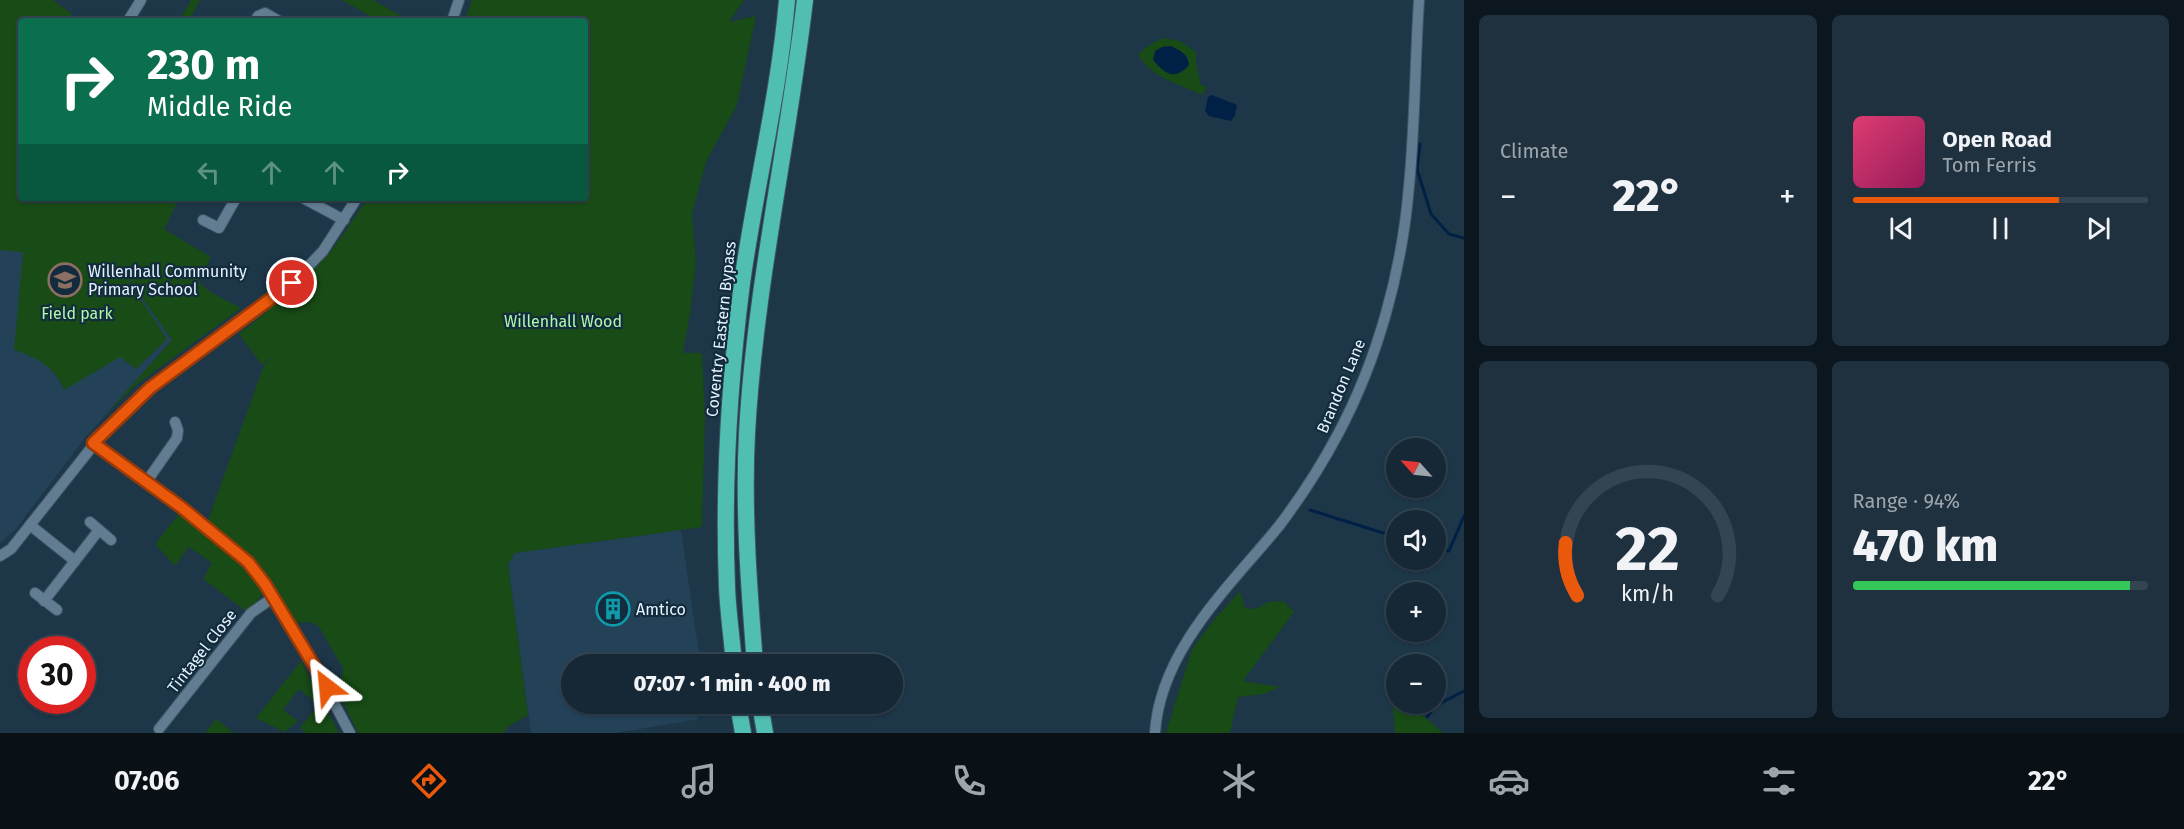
<!DOCTYPE html>
<meta charset="utf-8">
<style>
:root{--surface:#162836;--page:#1f303e;--text:#f1f3f6;--muted:#9ea6ad;--line:#354451;--accent:#ea580c}
body{margin:0;font-family:"Fira Sans",sans-serif;background:var(--page);color:var(--text);height:100vh;display:flex;flex-direction:column;font-size:22px;white-space:nowrap}
*{box-sizing:border-box;margin:0}
p{font-size:20px;color:var(--muted)}
.icon{flex:none;width:33px;height:33px;fill:none;stroke:currentColor;stroke-width:2;stroke-linecap:round;stroke-linejoin:round}
.map{position:relative;flex:1;overflow:hidden}
.drawer{display:flex;flex-direction:column;gap:15px;padding:15px;background:#0c161e;width:720px}
.drawer>*{flex:none}
.hud{position:absolute;left:18px;top:18px;width:570px;height:183px;border-radius:6px;box-shadow:0 2px 4px #0004,0 0 0 2px var(--line);background:#0b6e4f;color:#fff;overflow:hidden}
.needle{width:39px;rotate:297deg}
.controls{position:absolute;left:1386px;top:438px;display:grid;gap:12px}
.controls a{display:grid;place-items:center;width:60px;height:60px;border-radius:50%;background:var(--surface);box-shadow:0 2px 4px #0004,0 0 0 2px var(--line);font-size:30px}
.speed{position:absolute;left:18px;top:636px;display:flex;gap:12px;font-size:30px;font-weight:700;text-align:center}
.speed>*{display:grid;place-content:center;width:78px;height:78px;border-radius:50%;background:var(--surface);box-shadow:0 2px 4px #0004,0 0 0 2px var(--line);line-height:1}
.speed .limit{border:9px solid #d22;background:#fff;color:#111}
.pin{position:absolute;display:grid;place-items:center;width:51px;height:51px;color:#fff;margin:-26px;border:3px solid #fff;border-radius:50%;box-shadow:0 2px 6px #0007}
.me{position:absolute;width:66px;margin:-33px;rotate:331deg;stroke-linejoin:round;filter:drop-shadow(0 0 4px #0008)}
.turn{display:flex;align-items:center;gap:21px;height:126px;padding:0 30px;font-size:27px}
.turn .icon{width:78px;height:78px;stroke-width:2.5}
.turn b{display:block;font-size:42px;line-height:51px}
.lanes{display:flex;align-items:center;height:57px;padding:0 30px;background:#0003;justify-content:center;gap:30px;direction:ltr}
.lanes .off{opacity:.35}
.big{font-size:45px;font-weight:800;line-height:1.1}
.drawer .card{flex:1;display:flex;flex-direction:column;justify-content:center;gap:9px;min-width:0;padding:0 21px;border-radius:9px;background:var(--page)}
.drawer .dial{align-items:center;gap:0}
.dial svg{height:156px;overflow:visible;fill:none;stroke:var(--line);stroke-width:7;stroke-linecap:round;text-anchor:middle}
.dial text{fill:var(--text);stroke:none}
.song{display:flex;align-items:center;gap:18px}
.cover{width:72px;height:72px;border-radius:9px;background:linear-gradient(135deg,hsl(340 70% 55%),hsl(330 70% 35%))}
.played{height:6px;border-radius:3px;background:linear-gradient(90deg,var(--accent) 70%,var(--line) 70%)}
.keys{display:flex;justify-content:space-around;direction:ltr}
.heat{display:flex;justify-content:space-between;align-items:center;font-size:33px;direction:ltr}
.charge{height:9px;border-radius:4px;background:linear-gradient(90deg,#34c759 94%,var(--line) 0)}
.drawer .tiles{flex:1;display:grid;gap:15px;grid-template-columns:repeat(2,1fr)}
.trip{position:absolute;left:561px;top:654px;width:342px;height:60px;border-radius:30px;background:var(--surface);box-shadow:0 2px 4px #0004,0 0 0 2px var(--line);font-weight:800;line-height:60px;text-align:center}
.tabs{display:flex;height:96px;justify-content:space-around;align-items:center;background:#091016;color:var(--muted)}
.tabs .icon{width:42px;height:42px}
.tabs .on{color:var(--accent)}
.tabs b{font-size:27px;color:var(--text)}
main{display:flex;flex:1;min-height:0}
.map>svg:first-child{display:block}
.built{fill:#234258}
.green{fill:#184b16}
.water{fill:#002045}
.lines{fill:none;stroke-linecap:round;stroke-linejoin:round}
.stream{stroke:#002045;stroke-width:3}
.minor-casing{stroke:#3e5564;stroke-width:12}
.highway-casing{stroke:#3e5564;stroke-width:18}
.minor{stroke:#627d91;stroke-width:10}
.highway{stroke:#51beb4;stroke-width:16}
.route-casing{stroke:#983908;stroke-width:15}
.route{stroke:#ea580c;stroke-width:10}
.labels{text-anchor:middle;dominant-baseline:central;stroke-width:4.5;stroke-linejoin:round;paint-order:stroke}
.poi-label{font-size:16px;fill:#e4f3ff;stroke:#132c3d;text-anchor:start}
.park-label{font-size:16px;fill:#aff9a9;stroke:#132c3d}
.street-label{font-size:16px;fill:#e4f3ff;stroke:#132c3d}
</style>
<main>
<div class="map">
<svg width="1464" height="733" viewBox="0 0 1464 733">
<rect width="100%" height="100%" fill="#1d3648"/>
<g class="built">
<polygon points="2,125 21,128 21,198 71,198 172,340 84,439 15,530 0,543 0,128"/>
<polygon points="681,530 699,654 689,656 691,664 572,664 572,704 696,704 698,719 616,733 531,733 508,564 515,553"/>
</g>
<g class="green">
<path d="M 0,0 L 53,0 L 72,14 L 68,21 L 21,21 L 21,198 L 185,198 L 184,201 L 179,199 L 164,229 L 211,257 L 198,282 L 212,293 L 241,308 L 136,385 L 106,414 L 172,340 L 106,247 L 167,339 L 136,369 L 120,357 L 64,390 C 55,367 37,357 14,350 L 23,252 L 0,250 Z"/>
<polygon points="191,0 200,0 189,21 179,21"/>
<polygon points="342,0 373,0 410,21 379,21"/>
<path d="M 472,0 L 744,0 L 729,22 L 756,16 L 737,105 L 706,162 L 692,214 L 696,264 L 690,314 L 683,353 L 702,353 L 705,417 L 702,527 L 515,553 L 508,564 L 528,715 L 507,727 L 504,733 L 358,733 L 336,688 L 341,682 L 343,668 L 319,627 L 311,622 L 296,623 L 261,566 L 208,520 L 264,365 L 275,355 L 262,365 L 239,334 C 273,306 310,279 337,243 C 348,229 357,212 369,198 L 585,198 L 585,21 L 464,21 Z"/>
<path d="M 1164,38 L 1180,41 L 1196,52 L 1196,64 L 1201,85 L 1207,87 L 1202,95 C 1179,84 1152,78 1138,55 C 1146,47 1153,42 1164,38 Z"/>
<polygon points="179,514 234,556 263,592 259,599 246,611 203,579 212,563 189,547 175,566 155,544"/>
<polygon points="1240,591 1245,608 1256,609 1268,602 1284,601 1294,612 1243,681 1280,687 1264,694 1238,697 1230,733 1166,733 1192,649 1214,620"/>
<polygon points="301,661 339,733 306,733 300,728 318,705 299,689 283,710 298,721 284,732 256,718"/>
<polygon points="1395,690 1396,704 1410,704 1443,733 1395,733 1393,708"/>
<polygon points="216,719 234,733 205,733"/>
</g>
<g class="water">
<path d="M 1171,46 C 1181,51 1188,54 1189,65 C 1175,81 1165,74 1153,60 L 1155,51 L 1162,47 Z"/>
<polygon points="1212,95 1237,105 1235,115 1231,121 1209,116 1205,111 1208,97"/>
</g>
<g class="lines">
<g class="stream">
<polyline points="1420,144 1417,169 1431,214 1449,234 1464,238"/>
<polyline points="1310,510 1396,537"/>
<polyline points="1436,548 1449,551 1464,516"/>
<polyline points="1427,717 1435,706 1464,691"/>
</g>
<g class="minor-casing">
<g id="minor">
<polyline points="128,21 141,0"/>
<polyline points="255,21 258,16 265,13 279,21"/>
<polyline points="452,21 459,0"/>
<polyline points="303,198 344,220"/>
<polyline points="203,220 219,228 236,198"/>
<polyline points="93,443 181,507 237,553 257,573 310,658 350,733"/>
<polyline points="147,481 177,438 178,430 175,422"/>
<polyline points="90,522 111,540"/>
<polyline points="30,525 75,561"/>
<polyline points="0,556 11,549 107,428 167,374 292,283 323,251 357,198"/>
<polyline points="35,593 57,610"/>
<polyline points="44,601 99,530"/>
<polyline points="159,729 251,613 274,597"/>
<path d="M 1155,733 C 1160,650 1230,586 1279,526 C 1301,497 1321,466 1338,434 C 1378,359 1402,271 1409,186 C 1415,124 1415,62 1419,0"/>
</g>
</g>
<g class="highway-casing">
<g id="highway">
<path d="M 734,664 C 732,639 728,613 727,587 C 723,486 729,384 742,283 C 755,189 779,95 787,0"/>
<path d="M 755,664 C 749,588 743,510 747,433 C 755,287 788,145 805,0"/>
<polyline points="738,704 743,733"/>
<polyline points="760,704 765,733"/>
</g>
</g>
<use href="#minor" class="minor"/>
<use href="#highway" class="highway"/>
</g>
<g class="lines">
<g class="route-casing">
<polyline id="route" points="292,283 150,388 93,443 181,507 248,562 265,584 327,687"/>
</g>
<use href="#route" class="route"/>
</g>
<defs>
<g id="school-ring" transform="scale(1.725)"><circle r="9.5" fill="#132c3d" stroke="#8d6e63" stroke-width="1.5"/><path d="M0-5L7-2L0 1L-7-2ZM-4 1L0 2.5L4 1V4Q0 6-4 4Z" fill="#8d6e63"/></g>
<g id="building-ring" transform="scale(1.725)"><circle r="9.5" fill="#132c3d" stroke="#0f9aa8" stroke-width="1.5"/><path d="M-4-6H4V6H1V3H-1V6H-4ZM-2.5-4.3h1.7v1.8h-1.7ZM.8-4.3h1.7v1.8H.8ZM-2.5-1h1.7V.8h-1.7ZM.8-1h1.7V.8H.8Z" fill="#0f9aa8"/></g>
</defs>
<g fill-rule="evenodd">
<use href="#school-ring" x="65" y="280"/>
<use href="#building-ring" x="613" y="609"/>
</g>
<g class="labels">
<g class="poi-label">
<text x="88" y="271">Willenhall Community<tspan x="88" dy="18">Primary School</tspan></text>
<text x="636" y="609">Amtico</text>
</g>
<g class="park-label">
<text x="77" y="313">Field park</text>
<text x="563" y="321">Willenhall Wood</text>
</g>
<g class="street-label">
<text transform="translate(721 329) rotate(-84)">Coventry Eastern Bypass</text>
<text transform="translate(1341 386) rotate(-67)">Brandon Lane</text>
<text transform="translate(202 651) rotate(-52)">Tintagel Close</text>
</g>
</g>
</svg>
<div class="controls">
<a><svg class="needle" viewBox="-14 -14 28 28"><path d="M0-13l5 13h-10z" fill="#e53935"/><path d="M0 13l5-13h-10z" fill="#9ea6ad"/></svg></a>
<a><svg class="icon" aria-label="sound" viewBox="0 0 24 24"><path d="M4 9h4l5-4v14l-5-4H4zM17 9q2 3 0 6"/></svg></a>
<a>+</a>
<a>−</a>
</div>
<div class="speed"><div class="limit">30</div></div>
<div class="pin" style="left:292px;top:283px;background:#d93025"><svg class="icon" aria-label="arrive" viewBox="0 0 24 24"><path d="M6 21V4h12l-3 4 3 4H6"/></svg></div>
<svg class="me" style="left:327px;top:687px" viewBox="-20 -20 40 40"><path d="M0-17L14 15 0 8-14 15z" fill="#ea580c" stroke="#fff" stroke-width="4"/></svg>
<div class="trip">07:07 · 1 min · 400 m</div>
<div class="hud">
<div class="turn"><svg class="icon" aria-label="right" viewBox="0 0 24 24"><path d="M7 20v-9h11M14 6l5 5-5 5"/></svg><div><b>230 m</b>Middle Ride</div></div>
<div class="lanes"><svg class="icon off" aria-label="left" viewBox="0 0 24 24"><path d="M17 20v-9H6M10 6l-5 5 5 5"/></svg><svg class="icon off" aria-label="ahead" viewBox="0 0 24 24"><path d="M12 20V5M6 11l6-6 6 6"/></svg><svg class="icon off" aria-label="ahead" viewBox="0 0 24 24"><path d="M12 20V5M6 11l6-6 6 6"/></svg><svg class="icon" aria-label="right" viewBox="0 0 24 24"><path d="M7 20v-9h11M14 6l5 5-5 5"/></svg></div>
</div>
</div>
<section class="drawer">
<div class="tiles">
<div class="card"><p>Climate</p>
<div class="heat"><a>−</a><b class="big">22°</b><a>+</a></div>
</div>
<div class="card">
<div class="song"><i class="cover"></i><div><b>Open Road</b><p>Tom Ferris</p></div></div>
<div class="played"></div>
<div class="keys"><svg class="icon" aria-label="previous" viewBox="0 0 24 24"><path d="M18 5L8 12l10 7zM5 5v14"/></svg><svg class="icon" aria-label="pause" viewBox="0 0 24 24"><path d="M8 5v14M16 5v14"/></svg><svg class="icon" aria-label="next" viewBox="0 0 24 24"><path d="M6 5l10 7-10 7zM19 5v14"/></svg></div>
</div>
<div class="card dial"><svg viewBox="0 0 100 80">
<path d="M14 69A42 42 0 1 1 86 69"/>
<path d="M14 69A42 42 0 0 1 8 42" stroke="#ea580c"/>
<text x="50" y="56" font-size="32" font-weight="700">22</text>
<text x="50" y="72" font-size="11">km/h</text>
</svg></div>
<div class="card"><p>Range · 94%</p><b class="big">470 km</b><div class="charge"></div></div>
</div>
</section>
</main>
<nav class="tabs">
<b>07:06</b>
<svg class="icon on" aria-label="directions" viewBox="0 0 24 24"><path d="M12 3l9 9-9 9-9-9zM9 14v-3h6M13 9l2 2-2 2"/></svg>
<svg class="icon" aria-label="music" viewBox="0 0 24 24"><path d="M9 18V5l10-2v13"/><circle cx="6" cy="18" r="3"/><circle cx="16" cy="16" r="3"/></svg>
<svg class="icon" aria-label="phone" viewBox="0 0 24 24"><path d="M5 4h4l2 5-3 2q2 4 5 5l2-3 5 2v4C11 20 4 13 5 4z"/></svg>
<svg class="icon" aria-label="climate" viewBox="0 0 24 24"><path d="M12 3v18M4 7l16 10M4 17L20 7"/></svg>
<svg class="icon" aria-label="car" viewBox="0 0 24 24"><path d="M5 17H2v-5l4-1 3-4h7l3 4 3 1v5h-3M9 17h6M6 11h13"/><circle cx="7" cy="17" r="2"/><circle cx="17" cy="17" r="2"/></svg>
<svg class="icon" aria-label="filters" viewBox="0 0 24 24"><path d="M4 7h16M4 17h16"/><circle cx="9" cy="7" r="2"/><circle cx="15" cy="17" r="2"/></svg>
<b>22°</b>
</nav>
